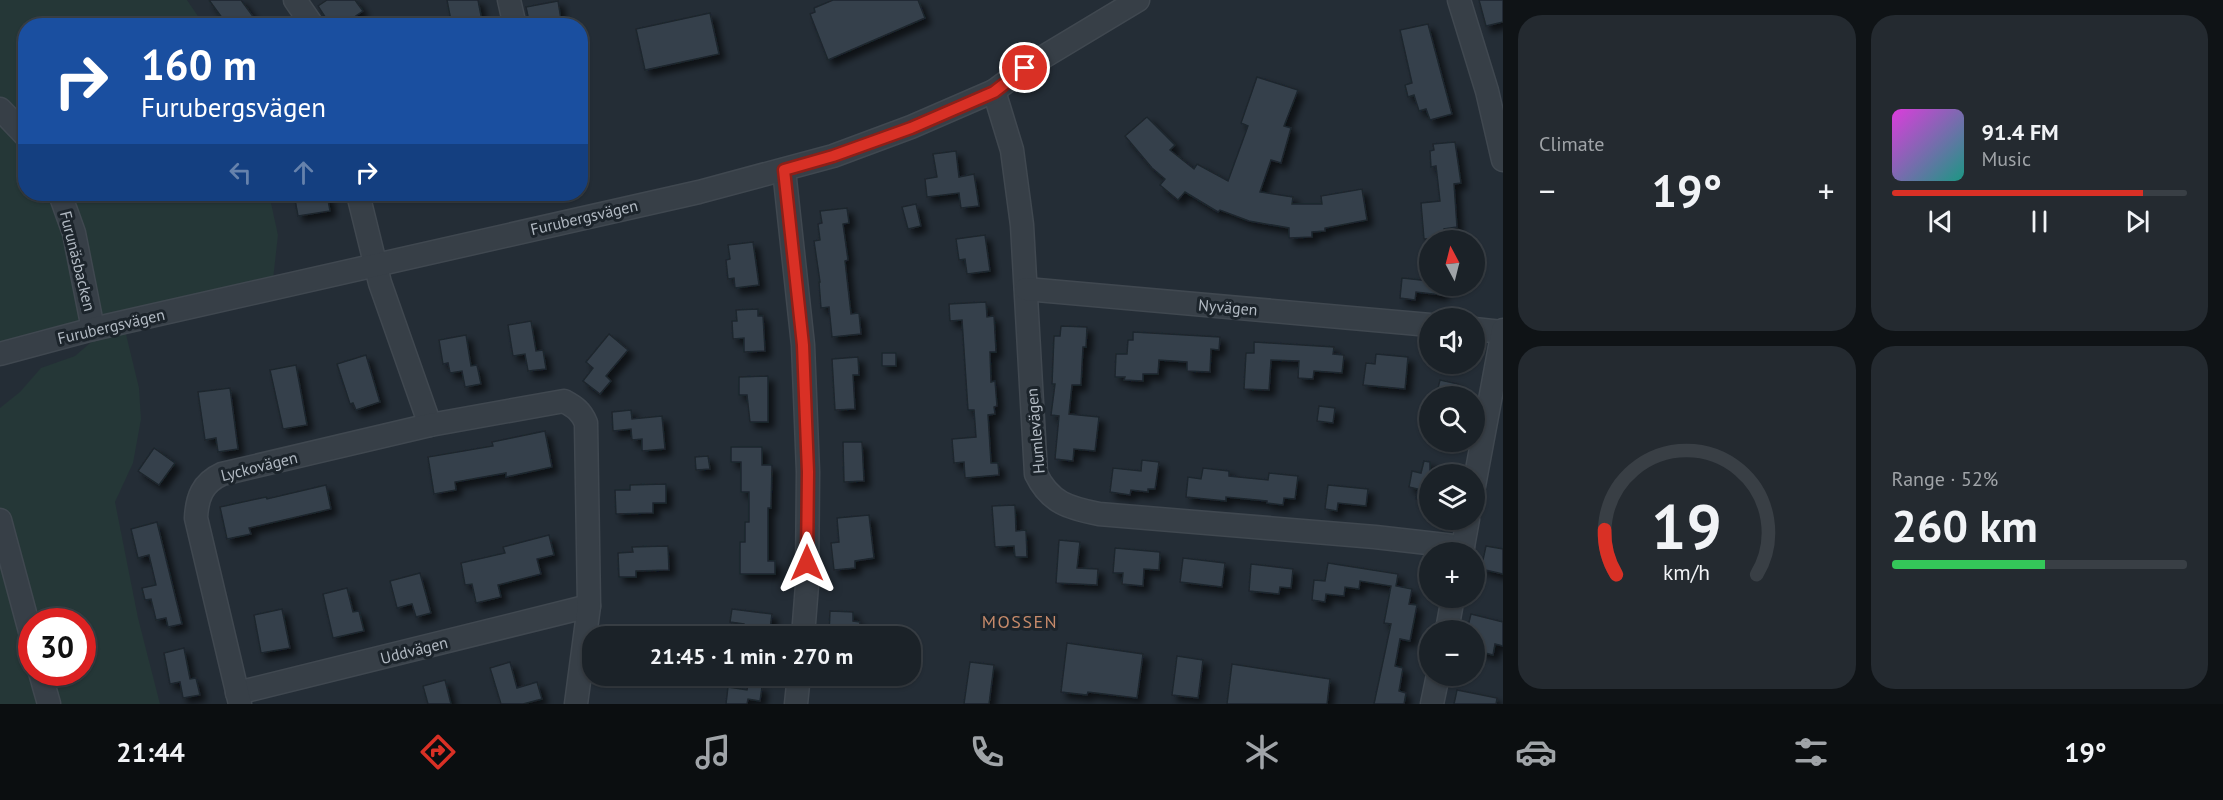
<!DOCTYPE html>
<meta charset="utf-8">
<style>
:root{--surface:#1b2228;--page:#242a30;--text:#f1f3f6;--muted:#a0a4a8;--line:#393f45;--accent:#d93025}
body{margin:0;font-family:"PT Sans",sans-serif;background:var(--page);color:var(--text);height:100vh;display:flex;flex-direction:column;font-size:22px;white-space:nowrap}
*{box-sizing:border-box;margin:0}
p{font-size:20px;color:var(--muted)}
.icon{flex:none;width:33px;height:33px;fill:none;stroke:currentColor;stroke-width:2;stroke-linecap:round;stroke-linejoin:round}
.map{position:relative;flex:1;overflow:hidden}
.panel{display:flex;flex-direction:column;gap:15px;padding:15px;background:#0f1316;width:720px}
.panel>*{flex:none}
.top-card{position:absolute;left:18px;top:18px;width:570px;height:183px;border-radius:24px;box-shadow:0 2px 4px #0004,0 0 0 2px var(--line);background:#1a4fa0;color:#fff;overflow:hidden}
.needle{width:39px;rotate:353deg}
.fabs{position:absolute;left:1419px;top:230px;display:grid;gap:12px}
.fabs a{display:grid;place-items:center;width:66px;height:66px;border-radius:50%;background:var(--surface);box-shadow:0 2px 4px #0004,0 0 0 2px var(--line);font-size:30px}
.speed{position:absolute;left:18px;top:608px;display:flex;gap:12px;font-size:30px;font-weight:700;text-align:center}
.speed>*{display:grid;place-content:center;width:78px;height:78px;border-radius:50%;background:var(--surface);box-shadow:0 2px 4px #0004,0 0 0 2px var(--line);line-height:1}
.speed .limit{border:9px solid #d22;background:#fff;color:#111}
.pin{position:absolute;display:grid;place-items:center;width:51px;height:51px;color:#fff;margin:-26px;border:3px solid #fff;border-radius:50%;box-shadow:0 2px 6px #0007}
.me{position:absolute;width:66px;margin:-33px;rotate:0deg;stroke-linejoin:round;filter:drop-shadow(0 0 4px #0008)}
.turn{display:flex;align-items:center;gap:21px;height:126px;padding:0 24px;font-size:27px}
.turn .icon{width:78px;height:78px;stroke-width:2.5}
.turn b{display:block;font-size:42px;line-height:51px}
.lanes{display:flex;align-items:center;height:57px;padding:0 24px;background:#0003;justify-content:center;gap:30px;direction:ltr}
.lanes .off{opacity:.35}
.big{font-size:45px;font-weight:600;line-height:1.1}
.panel .widget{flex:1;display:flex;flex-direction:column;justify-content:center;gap:9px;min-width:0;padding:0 21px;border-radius:24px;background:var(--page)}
.panel .dial{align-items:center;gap:0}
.dial svg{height:156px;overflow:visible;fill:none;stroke:var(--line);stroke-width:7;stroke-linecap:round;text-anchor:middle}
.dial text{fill:var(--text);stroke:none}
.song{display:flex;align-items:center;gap:18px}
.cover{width:72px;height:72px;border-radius:9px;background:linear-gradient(135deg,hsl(300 70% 55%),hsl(170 70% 35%))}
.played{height:6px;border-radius:3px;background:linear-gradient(90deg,var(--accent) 85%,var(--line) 85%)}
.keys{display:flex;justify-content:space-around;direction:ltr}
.heat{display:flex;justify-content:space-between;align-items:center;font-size:33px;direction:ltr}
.charge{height:9px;border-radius:4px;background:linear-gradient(90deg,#34c759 52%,var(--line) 0)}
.panel .tiles{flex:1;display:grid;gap:15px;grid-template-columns:repeat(2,1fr)}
.trip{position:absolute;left:582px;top:626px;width:339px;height:60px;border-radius:24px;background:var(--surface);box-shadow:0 2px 4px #0004,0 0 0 2px var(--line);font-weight:600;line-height:60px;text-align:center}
.tabs{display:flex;height:96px;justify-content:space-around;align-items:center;background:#0b0e10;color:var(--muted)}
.tabs .icon{width:42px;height:42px}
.tabs .current{color:var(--accent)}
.tabs b{font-size:27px;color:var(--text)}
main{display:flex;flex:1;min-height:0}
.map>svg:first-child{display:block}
.green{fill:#253737;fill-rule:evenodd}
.building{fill:#36414c;stroke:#1e262d;stroke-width:1.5;filter:url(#shadow)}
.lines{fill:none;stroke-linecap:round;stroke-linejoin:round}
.minor-casing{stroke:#404850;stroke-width:25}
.minor{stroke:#373f47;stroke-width:22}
.route-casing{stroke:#8d1f18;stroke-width:15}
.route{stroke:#d93025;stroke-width:10}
.labels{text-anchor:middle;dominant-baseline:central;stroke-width:6;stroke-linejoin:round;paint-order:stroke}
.street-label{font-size:16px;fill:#b2bac3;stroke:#1c242b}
.neighbourhood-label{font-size:18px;letter-spacing:1.5px;fill:#c68a6a;stroke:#1c242b}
</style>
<main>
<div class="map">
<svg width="1503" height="704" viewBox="0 0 1503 704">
<defs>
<filter id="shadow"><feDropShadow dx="5.5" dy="5.5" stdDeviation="3" flood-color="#0009"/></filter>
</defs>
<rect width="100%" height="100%" fill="#242d36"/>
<g class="green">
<polygon points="0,0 187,0 204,25 26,26 26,194 269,194 278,235 272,289 0,350"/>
<path d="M 125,330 L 139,388 L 141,419 L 133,463 L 115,502 L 138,618 L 160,704 L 0,704 L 0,408 L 20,392 L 41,368 L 75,356 L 96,338 ZM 32,621 L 82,621 L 82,672 L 32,672 Z"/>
</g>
<g class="building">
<polygon points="209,0 241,0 260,26 228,26"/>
<polygon points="327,0 355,0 363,11 341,26 331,26 318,6"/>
<polygon points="447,0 478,0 482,21 464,26 452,26"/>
<polygon points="833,0 918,0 925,18 828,60 810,14 815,12 814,8"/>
<polygon points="1479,0 1503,0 1503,22 1486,26"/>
<polygon points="558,1 562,26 530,26 526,7"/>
<polygon points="710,13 719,54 645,70 636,29"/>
<polygon points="1428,24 1452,114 1430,120 1426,109 1419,111 1414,95 1408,97 1405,85 1412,83 1400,30"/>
<polygon points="1257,77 1298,90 1284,126 1291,128 1281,163 1271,160 1260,192 1293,197 1292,204 1322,204 1321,196 1362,189 1367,220 1325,228 1325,231 1312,232 1312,237 1289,238 1289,228 1249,221 1220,210 1218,212 1185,192 1178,200 1160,185 1165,179 1152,168 1125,136 1147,117 1175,145 1170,150 1194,169 1197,164 1228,181 1248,126 1241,123"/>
<polygon points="1455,142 1461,183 1454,184 1457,227 1444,229 1444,238 1424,239 1421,203 1440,201 1436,166 1431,167 1430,151 1434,150 1433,144"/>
<polygon points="956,151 959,177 974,174 979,206 961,208 959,193 927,197 925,179 937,177 933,154"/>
<polygon points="294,194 327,194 330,211 298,216"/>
<polygon points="916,204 921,226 908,229 902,207"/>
<polygon points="847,208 849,223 843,224 848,260 845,261 851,314 859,313 861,334 832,337 829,307 821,308 819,282 820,282 814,241 820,240 818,224 822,223 820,211"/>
<polygon points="985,235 990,271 967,274 965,259 959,260 956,239"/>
<polygon points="753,242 759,285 735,288 734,278 728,279 726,260 730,259 728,245"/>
<polygon points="1402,278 1430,281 1430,285 1443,285 1442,295 1416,292 1415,300 1400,298"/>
<polygon points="986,302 987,317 994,316 996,352 990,352 991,382 995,381 997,406 994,407 995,414 988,415 991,463 998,463 999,475 965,478 964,462 954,463 952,439 976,437 974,410 968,410 962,320 950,321 949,304"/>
<polygon points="758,309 758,316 763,316 765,351 744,352 744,338 733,339 732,321 737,321 736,310"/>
<polygon points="531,321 536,351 543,350 546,369 528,371 525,354 513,356 508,325"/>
<polygon points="1061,326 1087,327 1086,347 1083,347 1081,385 1072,385 1069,414 1099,417 1095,451 1074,449 1073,461 1055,459 1059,416 1051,415 1055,384 1052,384 1054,336 1060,336"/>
<polygon points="1133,332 1220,337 1219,350 1211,349 1210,372 1187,371 1187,362 1159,360 1158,374 1143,374 1143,381 1124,380 1125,377 1115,377 1116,354 1127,354 1128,340 1133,340"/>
<polygon points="609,334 628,350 606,376 611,381 600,394 583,381 593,368 586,362"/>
<polygon points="466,335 471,366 477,365 481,384 465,387 462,371 450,373 448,363 443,364 439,340"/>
<polygon points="1254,342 1334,347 1333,354 1344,355 1342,373 1314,371 1313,379 1298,378 1299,361 1271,360 1269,390 1244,389 1246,353 1254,353"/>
<rect x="882" y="353" width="14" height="13"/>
<polygon points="1376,354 1408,357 1405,389 1363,385 1366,363 1375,364"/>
<polygon points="366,355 380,402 356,410 353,403 350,404 337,364"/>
<polygon points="858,357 859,375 853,375 855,409 835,410 832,359"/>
<polygon points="296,365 307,425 283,429 270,370"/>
<polygon points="768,376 768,422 750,422 747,395 739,395 739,377"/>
<polygon points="1440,380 1458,384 1455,396 1436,396"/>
<polygon points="230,388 238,449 218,452 216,438 205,440 198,392"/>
<polygon points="1319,406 1335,408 1333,423 1317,421"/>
<polygon points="631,410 632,419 662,416 665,449 642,451 642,439 632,440 631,429 613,431 612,412"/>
<polygon points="545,431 552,467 506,477 506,473 455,482 456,490 434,494 428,457 493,446 492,442"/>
<polygon points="843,442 862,442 864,481 844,482"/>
<polygon points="731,447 762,447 762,465 772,465 771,508 768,508 768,561 775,561 775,574 740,574 740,542 745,542 745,522 749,522 749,492 741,492 741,462 731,462"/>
<polygon points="154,448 175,463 159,485 138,471"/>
<polygon points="708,456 710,469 696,470 695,457"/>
<polygon points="1142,460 1159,462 1155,489 1148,489 1148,492 1131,490 1130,495 1110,492 1113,468 1141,471"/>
<polygon points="1424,461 1430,462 1430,502 1416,499 1418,489 1409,487 1412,471 1421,473"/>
<polygon points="1203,468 1229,471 1229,476 1268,480 1269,473 1298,476 1295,499 1284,498 1283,505 1267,503 1267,501 1226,497 1226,501 1186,497 1188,477 1201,479"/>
<polygon points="666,484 666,503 653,503 653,513 616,514 615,490 630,490 630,485"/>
<polygon points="326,485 331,509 249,528 251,534 227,539 220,507 266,497 267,499"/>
<polygon points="1328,485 1368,489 1366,506 1338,503 1337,511 1325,509"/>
<polygon points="1015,505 1016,531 1026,530 1027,557 1015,557 1014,546 995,547 992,506"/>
<polygon points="869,515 874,558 855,561 855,568 834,570 831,543 839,542 837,518"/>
<polygon points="157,522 182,624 168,627 166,618 156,620 151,599 145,600 142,588 156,585 149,555 138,558 131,529"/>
<polygon points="549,535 554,555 537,559 541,574 498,585 501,597 476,603 472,584 465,585 461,563 505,553 503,547"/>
<polygon points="1059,540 1080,542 1077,568 1098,569 1097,585 1056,583"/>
<polygon points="668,546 669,570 636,571 636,577 619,577 618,553 633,552 632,547"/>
<polygon points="1486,546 1503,549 1503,574 1481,569"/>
<polygon points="1115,548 1160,552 1159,570 1144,569 1143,586 1122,584 1123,573 1113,573"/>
<polygon points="1183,558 1225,563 1222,587 1180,582"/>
<polygon points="1328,563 1398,574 1396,586 1412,589 1409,604 1417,605 1410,641 1400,639 1395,666 1403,668 1399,691 1406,693 1404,704 1374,704 1391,624 1384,623 1391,586 1360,581 1359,589 1345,587 1344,596 1326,594 1325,602 1312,600 1314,580 1325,581"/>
<polygon points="1251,564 1293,569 1291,588 1280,587 1279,594 1249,591"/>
<polygon points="420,573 431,613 416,617 412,604 397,608 390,581"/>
<polygon points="347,588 353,612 359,611 364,631 333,638 323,594"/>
<polygon points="282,609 290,648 261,653 254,615"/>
<polygon points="732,609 772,614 769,636 743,636 744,624 730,622"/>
<polygon points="830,611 853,612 853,621 860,622 859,636 829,636"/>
<polygon points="1471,614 1503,622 1503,646 1495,644 1493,655 1474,650 1474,630 1467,630"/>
<polygon points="1067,643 1143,654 1137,698 1088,692 1087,695 1061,692"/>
<polygon points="184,648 190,679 196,678 200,695 183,698 180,682 170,684 164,653"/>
<polygon points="1177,656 1203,660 1198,698 1172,695"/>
<polygon points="510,662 517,688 537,682 542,699 523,704 501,704 490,668"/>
<polygon points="970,662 994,665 989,704 964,704"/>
<polygon points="1232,664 1330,679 1327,704 1227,704"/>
<polygon points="445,680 451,704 428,704 423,686"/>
<polygon points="748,685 762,687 760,701 748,699 747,704 726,704 728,687 747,690"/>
<polygon points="1457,690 1497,698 1496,704 1454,704"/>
</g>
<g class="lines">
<g class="minor-casing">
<g id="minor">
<polyline points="295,0 313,26"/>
<polyline points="509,0 515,26"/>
<polyline points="1459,0 1487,91 1503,160"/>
<path d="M 994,91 L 1012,150 L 1022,225 L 1036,474 C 1050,503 1069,508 1099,514 L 1375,537 L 1463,547"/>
<polyline points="0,109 26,136"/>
<polyline points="784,170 803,345 808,472 807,585 803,636"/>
<polyline points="60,194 74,233 93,329"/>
<polyline points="358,194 380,283 430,425"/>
<polyline points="1026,289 1430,325"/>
<polyline points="1474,329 1503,332"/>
<polyline points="0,354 93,329 699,192 833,156 911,127 994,91 1025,68 1138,0"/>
<polyline points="1474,486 1503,330"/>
<polyline points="0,520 32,639"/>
<polyline points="1462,552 1468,519"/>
<polyline points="1447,630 1453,597"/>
<polyline points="40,672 49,704"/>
<polyline points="237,693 589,606"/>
<path d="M 240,704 L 196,518 C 197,498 202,483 222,474 L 430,425 L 564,401 C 575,407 581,411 586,423 L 589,606 L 576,704"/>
<polyline points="796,704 799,675"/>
<polyline points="1432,704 1438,675"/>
</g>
</g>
<use href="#minor" class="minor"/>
</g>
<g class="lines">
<g class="route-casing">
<polyline id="route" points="807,563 808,472 803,345 784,170 833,156 911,128 994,92 1025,68"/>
</g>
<use href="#route" class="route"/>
</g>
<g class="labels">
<g class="street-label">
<text transform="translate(584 217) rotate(-13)">Furubergsvägen</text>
<text transform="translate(78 261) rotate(76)">Furunäsbacken</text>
<text transform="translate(1228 307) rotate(5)">Nyvägen</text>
<text transform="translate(111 326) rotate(-13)">Furubergsvägen</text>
<text transform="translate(1035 431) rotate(-95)">Humlevägen</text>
<text transform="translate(259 466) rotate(-14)">Lyckovägen</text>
<text transform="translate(414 650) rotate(-14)">Uddvägen</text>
</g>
<g class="neighbourhood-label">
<text x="1020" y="621">MOSSEN</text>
</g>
</g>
</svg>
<div class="fabs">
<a><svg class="needle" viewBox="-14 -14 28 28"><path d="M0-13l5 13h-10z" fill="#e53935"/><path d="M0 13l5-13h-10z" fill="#a0a4a8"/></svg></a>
<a><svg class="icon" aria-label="sound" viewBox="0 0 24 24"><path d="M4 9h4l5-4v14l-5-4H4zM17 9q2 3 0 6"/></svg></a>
<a><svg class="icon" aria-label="search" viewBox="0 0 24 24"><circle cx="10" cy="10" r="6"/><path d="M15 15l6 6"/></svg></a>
<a><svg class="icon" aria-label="layers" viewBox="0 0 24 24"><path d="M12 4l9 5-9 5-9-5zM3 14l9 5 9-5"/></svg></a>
<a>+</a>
<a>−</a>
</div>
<div class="speed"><div class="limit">30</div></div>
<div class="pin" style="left:1025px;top:68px;background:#d93025"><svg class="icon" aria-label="arrive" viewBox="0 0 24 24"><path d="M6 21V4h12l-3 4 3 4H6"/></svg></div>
<svg class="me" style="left:807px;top:563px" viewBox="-20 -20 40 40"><path d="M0-17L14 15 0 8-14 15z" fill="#d93025" stroke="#fff" stroke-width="4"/></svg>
<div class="trip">21:45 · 1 min · 270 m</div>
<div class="top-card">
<div class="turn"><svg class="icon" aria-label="right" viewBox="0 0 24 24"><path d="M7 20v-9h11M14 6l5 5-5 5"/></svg><div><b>160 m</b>Furubergsvägen</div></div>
<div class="lanes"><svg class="icon off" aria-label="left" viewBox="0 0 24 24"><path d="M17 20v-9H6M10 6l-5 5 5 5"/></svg><svg class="icon off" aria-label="ahead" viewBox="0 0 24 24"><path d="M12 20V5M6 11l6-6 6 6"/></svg><svg class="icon" aria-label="right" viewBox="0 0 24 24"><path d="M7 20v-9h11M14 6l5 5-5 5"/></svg></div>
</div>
</div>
<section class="panel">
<div class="tiles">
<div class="widget"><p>Climate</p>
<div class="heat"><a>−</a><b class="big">19°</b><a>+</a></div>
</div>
<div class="widget">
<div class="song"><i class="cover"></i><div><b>91.4 FM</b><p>Music</p></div></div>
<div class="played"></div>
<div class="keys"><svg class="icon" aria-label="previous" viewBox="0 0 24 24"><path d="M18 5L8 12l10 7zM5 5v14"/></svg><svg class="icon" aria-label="pause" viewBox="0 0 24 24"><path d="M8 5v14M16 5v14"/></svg><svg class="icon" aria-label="next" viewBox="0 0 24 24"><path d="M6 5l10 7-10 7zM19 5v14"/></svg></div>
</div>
<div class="widget dial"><svg viewBox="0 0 100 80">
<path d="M14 69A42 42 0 1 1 86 69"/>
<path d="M14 69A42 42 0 0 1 8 46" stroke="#d93025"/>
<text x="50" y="56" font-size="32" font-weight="700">19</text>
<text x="50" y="72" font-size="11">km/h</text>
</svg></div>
<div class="widget"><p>Range · 52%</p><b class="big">260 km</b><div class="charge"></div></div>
</div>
</section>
</main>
<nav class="tabs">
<b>21:44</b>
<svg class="icon current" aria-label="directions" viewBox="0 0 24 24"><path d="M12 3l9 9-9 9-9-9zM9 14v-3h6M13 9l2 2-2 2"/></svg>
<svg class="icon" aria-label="music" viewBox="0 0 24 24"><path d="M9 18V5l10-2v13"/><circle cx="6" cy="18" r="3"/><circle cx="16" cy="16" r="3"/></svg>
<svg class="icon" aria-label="phone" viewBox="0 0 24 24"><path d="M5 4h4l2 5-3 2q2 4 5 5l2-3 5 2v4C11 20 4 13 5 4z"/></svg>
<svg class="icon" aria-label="climate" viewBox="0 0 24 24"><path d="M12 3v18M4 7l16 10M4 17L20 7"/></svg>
<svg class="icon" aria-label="car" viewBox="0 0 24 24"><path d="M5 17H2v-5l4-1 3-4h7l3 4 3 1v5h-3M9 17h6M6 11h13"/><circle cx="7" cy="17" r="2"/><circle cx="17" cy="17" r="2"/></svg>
<svg class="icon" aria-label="filters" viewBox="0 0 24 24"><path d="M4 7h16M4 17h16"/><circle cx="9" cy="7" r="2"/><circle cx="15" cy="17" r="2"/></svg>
<b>19°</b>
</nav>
